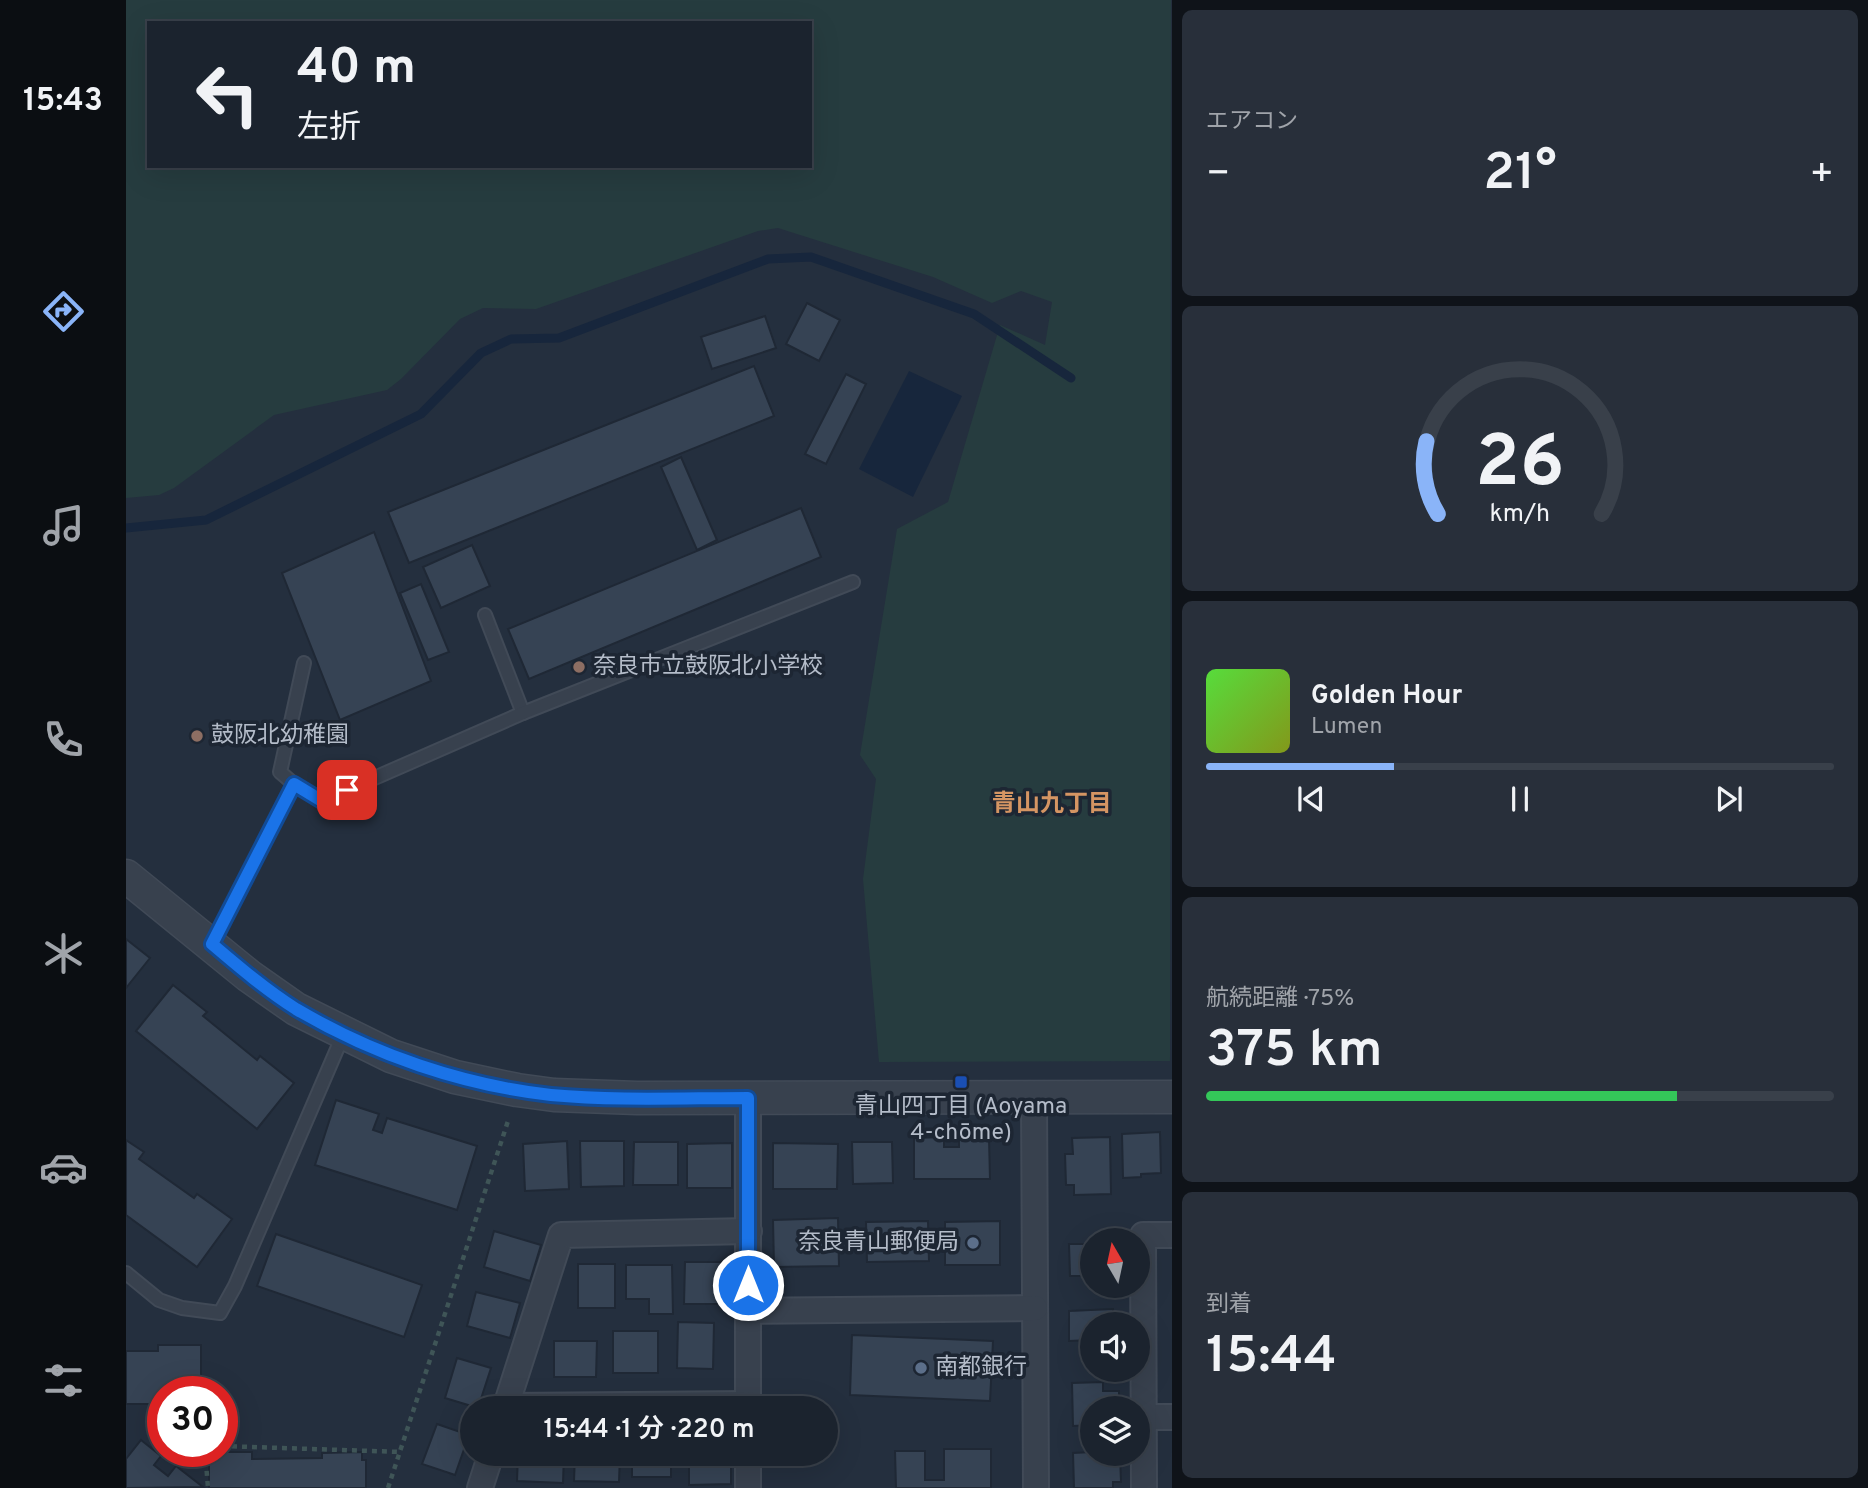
<!DOCTYPE html>
<html lang="ja">
<meta charset="utf-8">
<style>
:root{--surface:#1b232e;--page:#282f3a;--text:#f1f3f6;--muted:#a0a4aa;--line:#39404a;--accent:#8ab4f8}
body{margin:0;font-family:Overpass,"Noto Sans JP",sans-serif;background:var(--page);color:var(--text);height:100vh;display:flex;flex-direction:column;font-size:26px;white-space:nowrap}
*{box-sizing:border-box;margin:0}
p{font-size:23px;color:var(--muted)}
.icon{flex:none;width:38px;height:38px;fill:none;stroke:currentColor;stroke-width:2;stroke-linecap:round;stroke-linejoin:round}
.map{position:relative;flex:1;overflow:hidden}
.side{display:flex;flex-direction:column;gap:10px;padding:10px;background:#0f1319;width:696px}
.side>*{flex:none}
.banner{position:absolute;left:21px;top:21px;width:665px;height:147px;border-radius:0px;box-shadow:0 7px 28px #0002,0 0 0 2px var(--line);background:#1b232e;color:var(--text);overflow:hidden}
.needle{width:46px;rotate:351deg}
.fabs{position:absolute;left:954px;top:1228px;display:grid;gap:14px}
.fabs a{display:grid;place-items:center;width:70px;height:70px;border-radius:50%;background:var(--surface);box-shadow:0 7px 28px #0002,0 0 0 2px var(--line);font-size:35px}
.speed{position:absolute;left:21px;top:1376px;display:flex;gap:14px;font-size:35px;font-weight:700;text-align:center}
.speed>*{display:grid;place-content:center;width:91px;height:91px;border-radius:50%;background:var(--surface);box-shadow:0 7px 28px #0002,0 0 0 2px var(--line);line-height:1}
.speed .limit{border:10px solid #d22;background:#fff;color:#111}
.pin{position:absolute;display:grid;place-items:center;width:60px;height:60px;color:#fff;margin:-30px;border-radius:14px;box-shadow:0 4px 10px #0006}
.me{position:absolute;width:77px;margin:-38px;rotate:0deg;stroke-linejoin:round;filter:drop-shadow(0 0 5px #0008)}
.turn{display:flex;align-items:center;gap:24px;height:147px;padding:0 35px;font-size:32px}
.turn .icon{width:91px;height:91px;stroke-width:2.5}
.turn b{display:block;font-size:49px;line-height:60px}
.big{font-size:52px;font-weight:600;line-height:1.1}
.side .card{flex:1;display:flex;flex-direction:column;justify-content:center;gap:10px;min-width:0;padding:0 24px;border-radius:10px;background:var(--page)}
.side .dial{align-items:center;gap:0}
.dial svg{height:182px;overflow:visible;fill:none;stroke:var(--line);stroke-width:7;stroke-linecap:round;text-anchor:middle}
.dial text{fill:var(--text);stroke:none}
.song{display:flex;align-items:center;gap:21px}
.cover{width:84px;height:84px;border-radius:10px;background:linear-gradient(135deg,hsl(110 70% 55%),hsl(70 70% 35%))}
.played{height:7px;border-radius:4px;background:linear-gradient(90deg,var(--accent) 30%,var(--line) 30%)}
.keys{display:flex;justify-content:space-around;direction:ltr}
.heat{display:flex;justify-content:space-between;align-items:center;font-size:38px;direction:ltr}
.charge{height:10px;border-radius:5px;background:linear-gradient(90deg,#34c759 75%,var(--line) 0)}
.trip{position:absolute;left:334px;top:1396px;width:378px;height:70px;border-radius:35px;background:var(--surface);box-shadow:0 7px 28px #0002,0 0 0 2px var(--line);font-weight:600;line-height:70px;text-align:center}
main{display:flex;flex:1;min-height:0}
.tabs{display:flex;flex-direction:column;width:126px;justify-content:space-around;align-items:center;background:#0b0e12;color:var(--muted)}
.tabs .icon{width:49px;height:49px}
.tabs .selected{color:var(--accent)}
.tabs b{font-size:32px;color:var(--text)}
.map>svg:first-child{display:block}
.green{fill:#263c3f;fill-rule:evenodd}
.water{fill:#17263c}
.lines{fill:none;stroke-linecap:round;stroke-linejoin:round}
.stream{stroke:#17263c;stroke-width:9}
.building{fill:#364354;stroke:#1f2835;stroke-width:2}
.service-casing{stroke:#414a57;stroke-width:16}
.minor-casing{stroke:#414a57;stroke-width:28}
.tertiary-casing{stroke:#414a57;stroke-width:35}
.path{stroke:#3f5557;stroke-width:4.5;stroke-dasharray:5 5;stroke-linecap:butt}
.service{stroke:#38414e;stroke-width:12}
.minor{stroke:#38414e;stroke-width:24}
.tertiary{stroke:#38414e;stroke-width:32}
.route-casing{stroke:#114b97;stroke-width:18}
.route{stroke:#1a73e8;stroke-width:12}
.education-dot{fill:#8d6e63;stroke:#1d2633;stroke-width:2.5}
.transit-dot{fill:#1a4fb4;stroke:#1d2633;stroke-width:2.5}
.service-dot{fill:#5c6f8a;stroke:#1d2633;stroke-width:2.5}
.labels{text-anchor:middle;dominant-baseline:central;stroke-width:7;stroke-linejoin:round;paint-order:stroke}
.poi-label{font-size:23px;fill:#b4bcc9;stroke:#1d2633;text-anchor:start}
.neighbourhood-label{font-size:24px;font-weight:bold;fill:#d59563;stroke:#1d2633}
</style>
<main>
<nav class="tabs">
<b>15:43</b>
<svg class="icon selected" aria-label="directions" viewBox="0 0 24 24"><path d="M12 3l9 9-9 9-9-9zM9 14v-3h6M13 9l2 2-2 2"/></svg>
<svg class="icon" aria-label="music" viewBox="0 0 24 24"><path d="M9 18V5l10-2v13"/><circle cx="6" cy="18" r="3"/><circle cx="16" cy="16" r="3"/></svg>
<svg class="icon" aria-label="phone" viewBox="0 0 24 24"><path d="M5 4h4l2 5-3 2q2 4 5 5l2-3 5 2v4C11 20 4 13 5 4z"/></svg>
<svg class="icon" aria-label="climate" viewBox="0 0 24 24"><path d="M12 3v18M4 7l16 10M4 17L20 7"/></svg>
<svg class="icon" aria-label="car" viewBox="0 0 24 24"><path d="M5 17H2v-5l4-1 3-4h7l3 4 3 1v5h-3M9 17h6M6 11h13"/><circle cx="7" cy="17" r="2"/><circle cx="17" cy="17" r="2"/></svg>
<svg class="icon" aria-label="filters" viewBox="0 0 24 24"><path d="M4 7h16M4 17h16"/><circle cx="9" cy="7" r="2"/><circle cx="15" cy="17" r="2"/></svg>
</nav>
<div class="map">
<svg width="1046" height="1488" viewBox="0 0 1046 1488">
<rect width="100%" height="100%" fill="#242f3e"/>
<path class="green" d="M 0,0 L 1045,0 L 1044,1061 L 753,1062 L 737,879 L 750,779 L 734,755 L 771,529 L 822,502 L 874,325 L 919,345 L 926,302 L 895,291 L 866,303 L 807,277 L 652,228 L 632,231 L 410,309 L 357,308 L 334,319 L 275,379 L 261,390 L 148,415 L 48,488 L 33,495 L 0,498 ZM 23,23 L 684,23 L 684,166 L 23,166 Z"/>
<polygon class="water" points="783,371 836,396 787,497 733,469"/>
<g class="lines">
<polyline class="stream" points="0,528 80,520 295,414 355,353 385,339 433,338 642,259 685,257 848,314 945,378"/>
</g>
<g class="building">
<polygon points="681,303 714,320 693,361 660,344"/>
<polygon points="639,316 650,348 586,369 575,337"/>
<polygon points="628,366 648,416 283,563 262,512"/>
<polygon points="720,374 740,384 700,464 679,454"/>
<polygon points="555,457 591,540 571,550 535,467"/>
<polygon points="675,508 695,557 403,679 382,629"/>
<polygon points="248,532 305,681 214,720 156,573"/>
<polygon points="346,545 364,586 315,608 297,567"/>
<polygon points="295,584 323,652 302,660 274,593"/>
<polygon points="0,939 24,958 0,988"/>
<polygon points="47,985 81,1012 77,1016 131,1060 134,1056 168,1083 131,1129 10,1031"/>
<polygon points="210,1100 253,1114 247,1130 256,1133 261,1118 351,1146 331,1210 189,1165"/>
<polygon points="1034,1132 1035,1173 1015,1174 1015,1177 997,1178 996,1134"/>
<polygon points="818,1137 818,1147 833,1147 833,1138 863,1138 864,1179 788,1179 788,1138"/>
<polygon points="984,1137 985,1194 948,1195 948,1185 940,1185 939,1154 947,1154 946,1138"/>
<polygon points="0,1140 18,1152 13,1159 68,1198 71,1194 106,1219 71,1267 0,1215"/>
<polygon points="441,1141 443,1189 399,1191 397,1144"/>
<polygon points="454,1141 498,1141 498,1186 455,1187"/>
<polygon points="508,1142 552,1142 552,1185 507,1185"/>
<polygon points="726,1142 766,1142 767,1183 727,1184"/>
<polygon points="606,1143 606,1188 561,1188 561,1144"/>
<polygon points="647,1143 712,1144 711,1189 647,1189"/>
<polygon points="712,1218 713,1266 648,1267 647,1220"/>
<polygon points="802,1221 803,1261 741,1262 740,1222"/>
<polygon points="874,1221 874,1265 819,1265 819,1222"/>
<polygon points="368,1231 415,1245 404,1281 358,1267"/>
<polygon points="150,1234 296,1285 278,1337 131,1286"/>
<polygon points="943,1244 966,1244 966,1276 944,1276"/>
<polygon points="559,1262 602,1262 602,1304 558,1304"/>
<rect x="452" y="1264" width="37" height="44"/>
<polygon points="500,1265 546,1265 547,1314 523,1314 523,1299 500,1299"/>
<polygon points="350,1292 394,1303 384,1338 341,1326"/>
<polygon points="987,1309 987,1325 966,1325 966,1340 943,1341 943,1311"/>
<polygon points="552,1322 588,1323 587,1369 551,1368"/>
<rect x="487" y="1331" width="45" height="42"/>
<polygon points="726,1335 867,1341 864,1401 724,1395"/>
<polygon points="428,1341 471,1341 470,1377 428,1377"/>
<polygon points="32,1345 75,1345 75,1391 37,1391 37,1404 0,1404 0,1351 32,1351"/>
<polygon points="331,1358 365,1368 352,1408 319,1398"/>
<polygon points="977,1382 977,1391 993,1391 993,1409 966,1409 966,1425 947,1426 946,1383"/>
<polygon points="311,1424 343,1435 329,1475 296,1464"/>
<polygon points="15,1440 35,1456 28,1465 42,1476 50,1466 77,1487 0,1488 0,1459"/>
<polygon points="818,1449 865,1449 865,1488 770,1488 769,1451 799,1451 799,1480 818,1480"/>
<polygon points="83,1452 126,1452 126,1459 196,1458 196,1453 236,1452 236,1460 240,1460 240,1488 83,1488"/>
<polygon points="966,1452 966,1454 994,1455 995,1482 987,1482 987,1488 948,1488 947,1453"/>
<polygon points="392,1454 438,1454 437,1483 391,1481"/>
<polygon points="449,1454 494,1454 493,1482 448,1481"/>
<rect x="506" y="1454" width="39" height="23"/>
<polygon points="563,1454 605,1454 605,1484 563,1485"/>
</g>
<g class="lines">
<g class="service-casing">
<g id="service">
<polyline points="359,615 397,713"/>
<polyline points="178,663 154,772 168,784 196,801 397,713 727,582"/>
<polyline points="86,944 168,784"/>
<polyline points="0,1273 33,1300 56,1308 94,1313 109,1286 218,1033"/>
</g>
</g>
<g class="minor-casing">
<g id="minor">
<polyline points="908,1097 910,1488"/>
<polyline points="622,1098 622,1409"/>
<polyline points="622,1311 909,1308"/>
<polyline points="380,1406 622,1404"/>
<polyline points="379,1409 435,1235 623,1231"/>
<polyline points="1017,1417 1046,1417"/>
<polyline points="354,1488 365,1454"/>
<polyline points="622,1488 622,1454"/>
<polyline points="1018,1488 1017,1235 1046,1235"/>
</g>
</g>
<g class="tertiary-casing">
<polyline id="tertiary" points="0,876 123,976 170,1009 265,1056 329,1077 391,1090 428,1095 511,1098 1046,1097"/>
</g>
<g class="path">
<polyline points="96,1446 275,1452"/>
<polyline points="79,1451 82,1488"/>
<polyline points="262,1488 383,1118"/>
</g>
<use href="#service" class="service"/>
<use href="#minor" class="minor"/>
<use href="#tertiary" class="tertiary"/>
</g>
<g class="lines">
<g class="route-casing">
<path id="route" d="M 221,790 L 196,801 L 168,784 L 86,944 C 113,967 140,990 170,1009 C 248,1055 336,1085 425,1095 C 490,1101 557,1098 622,1098 L 622,1285"/>
</g>
<use href="#route" class="route"/>
</g>
<g class="education-dot">
<circle cx="453" cy="667" r="7"/>
<circle cx="71" cy="736" r="7"/>
</g>
<rect class="transit-dot" x="828" y="1075" width="14" height="14" rx="3.5"/>
<g class="service-dot">
<circle cx="847" cy="1243" r="7"/>
<circle cx="795" cy="1368" r="7"/>
</g>
<g class="labels">
<g class="poi-label">
<text x="467" y="667">奈良市立鼓阪北小学校</text>
<text x="85" y="736">鼓阪北幼稚園</text>
<text x="835" y="1107" text-anchor="middle">青山四丁目 (Aoyama<tspan x="835" dy="26">4-chōme)</tspan></text>
<text x="833" y="1243" text-anchor="end">奈良青山郵便局</text>
<text x="809" y="1368">南都銀行</text>
</g>
<g class="neighbourhood-label">
<text x="926" y="805">青山九丁目</text>
</g>
</g>
</svg>
<div class="fabs">
<a><svg class="needle" viewBox="-14 -14 28 28"><path d="M0-13l5 13h-10z" fill="#e53935"/><path d="M0 13l5-13h-10z" fill="#a0a4aa"/></svg></a>
<a><svg class="icon" aria-label="sound" viewBox="0 0 24 24"><path d="M4 9h4l5-4v14l-5-4H4zM17 9q2 3 0 6"/></svg></a>
<a><svg class="icon" aria-label="layers" viewBox="0 0 24 24"><path d="M12 4l9 5-9 5-9-5zM3 14l9 5 9-5"/></svg></a>
</div>
<div class="speed"><div class="limit">30</div></div>
<div class="pin" style="left:221px;top:790px;background:#d93025"><svg class="icon" aria-label="arrive" viewBox="0 0 24 24"><path d="M6 21V4h12l-3 4 3 4H6"/></svg></div>
<svg class="me" style="left:622px;top:1285px" viewBox="-20 -20 40 40"><circle r="17" fill="#1a73e8" stroke="#fff" stroke-width="3"/><path d="M0-11L8 9 0 5-8 9z" fill="#fff"/></svg>
<div class="trip">15:44 · 1 分 · 220 m</div>
<div class="banner">
<div class="turn"><svg class="icon" aria-label="left" viewBox="0 0 24 24"><path d="M17 20v-9H6M10 6l-5 5 5 5"/></svg><div><b>40 m</b>左折</div></div>
</div>
</div>
<section class="side">
<div class="card"><p>エアコン</p>
<div class="heat"><a>−</a><b class="big">21°</b><a>+</a></div>
</div>
<div class="card dial"><svg viewBox="0 0 100 80">
<path d="M14 69A42 42 0 1 1 86 69"/>
<path d="M14 69A42 42 0 0 1 9 37" stroke="#8ab4f8"/>
<text x="50" y="56" font-size="32" font-weight="700">26</text>
<text x="50" y="72" font-size="11">km/h</text>
</svg></div>
<div class="card">
<div class="song"><i class="cover"></i><div><b>Golden Hour</b><p>Lumen</p></div></div>
<div class="played"></div>
<div class="keys"><svg class="icon" aria-label="previous" viewBox="0 0 24 24"><path d="M18 5L8 12l10 7zM5 5v14"/></svg><svg class="icon" aria-label="pause" viewBox="0 0 24 24"><path d="M8 5v14M16 5v14"/></svg><svg class="icon" aria-label="next" viewBox="0 0 24 24"><path d="M6 5l10 7-10 7zM19 5v14"/></svg></div>
</div>
<div class="card"><p>航続距離 · 75%</p><b class="big">375 km</b><div class="charge"></div></div>
<div class="card"><p>到着</p><b class="big">15:44</b></div>
</section>
</main>
